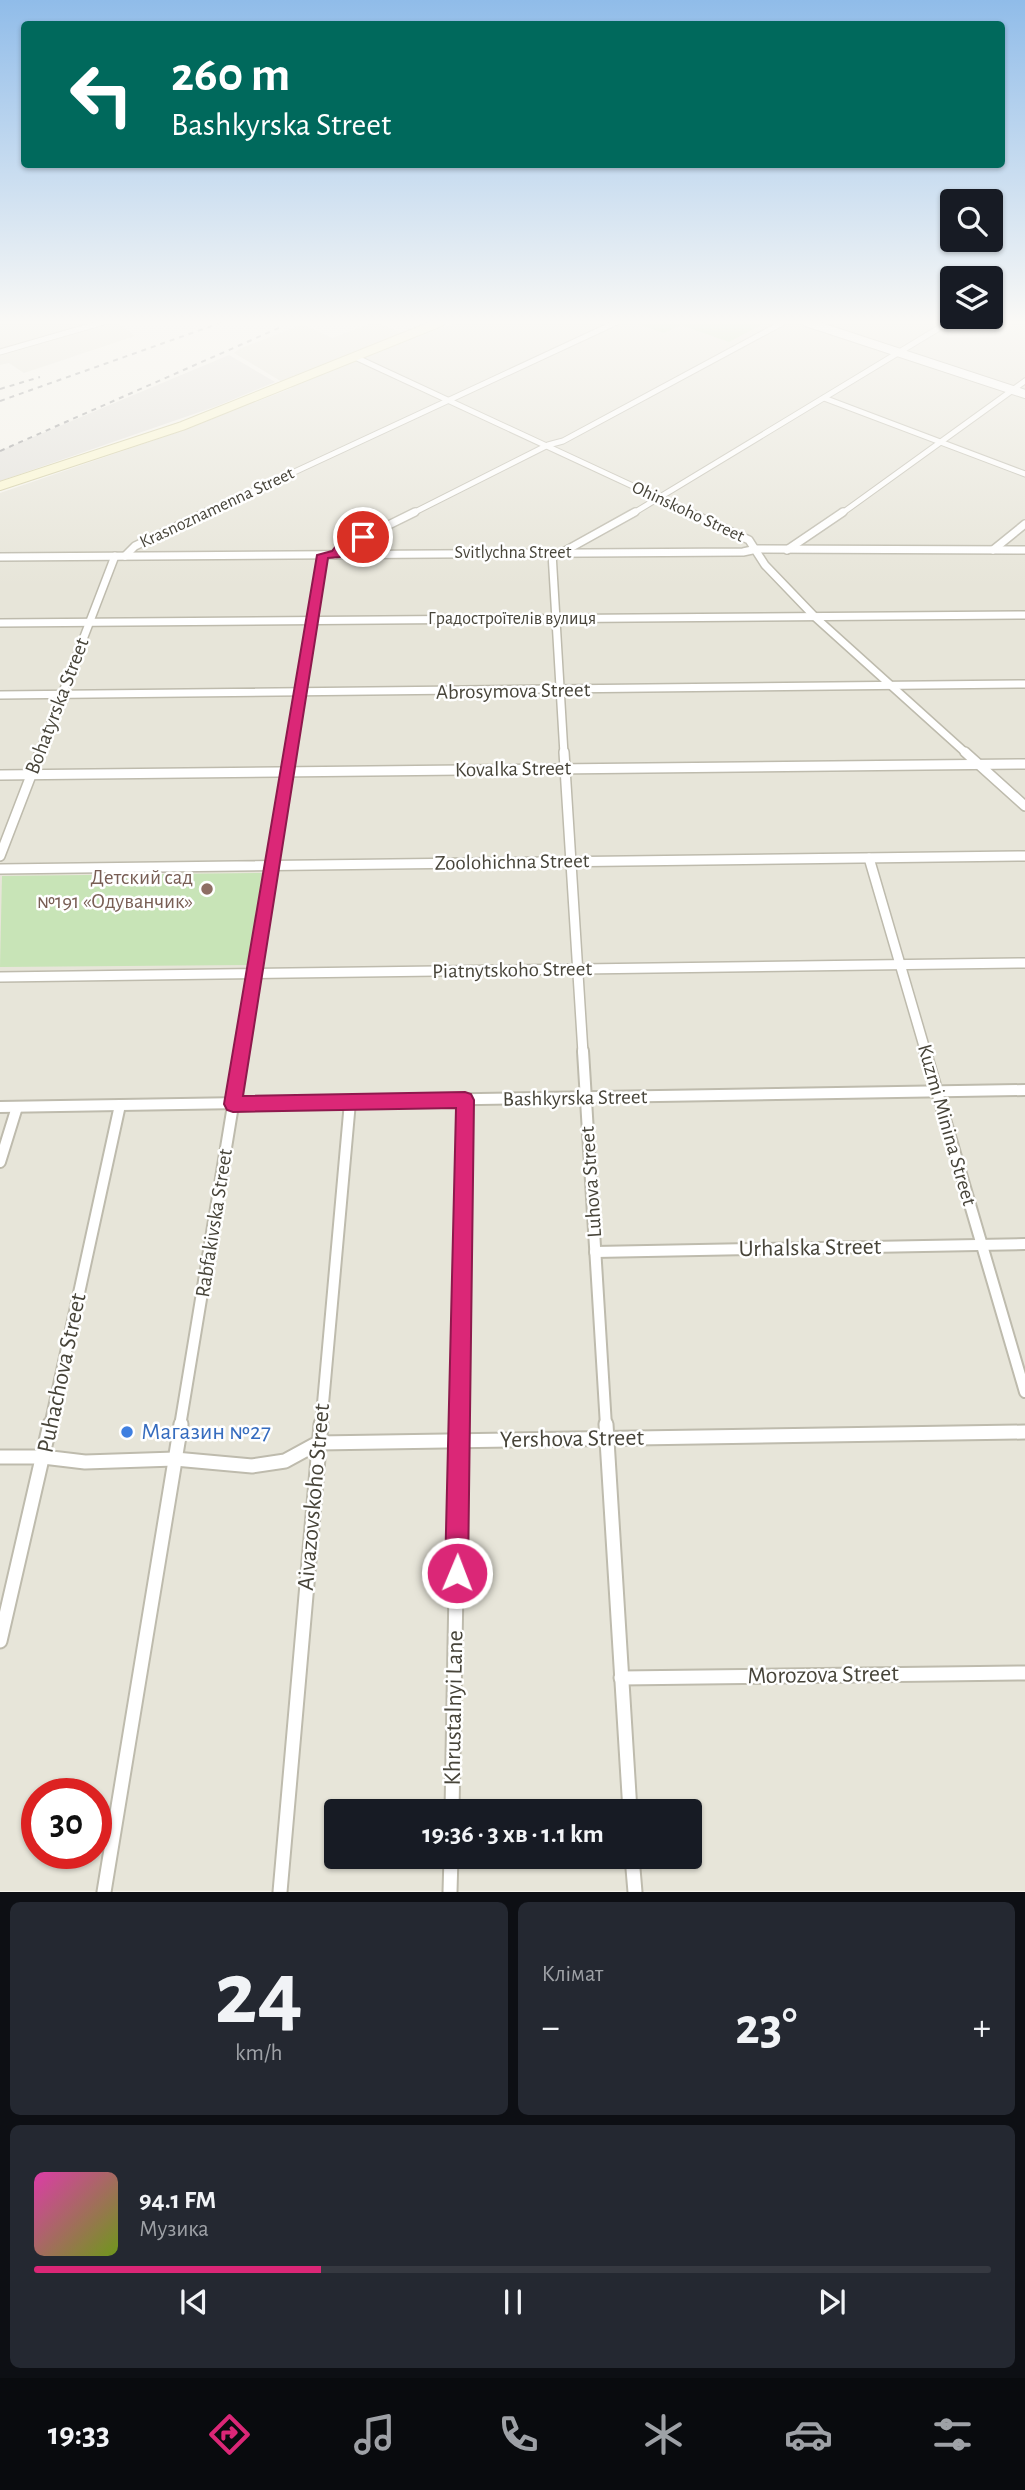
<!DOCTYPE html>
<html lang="uk">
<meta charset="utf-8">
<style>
:root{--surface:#171b24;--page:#242831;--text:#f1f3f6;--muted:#9ea1a6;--line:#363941;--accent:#db2777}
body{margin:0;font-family:"Alegreya Sans",sans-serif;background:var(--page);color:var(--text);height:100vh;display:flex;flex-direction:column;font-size:26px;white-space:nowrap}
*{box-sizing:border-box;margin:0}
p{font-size:23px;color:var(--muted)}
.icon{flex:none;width:38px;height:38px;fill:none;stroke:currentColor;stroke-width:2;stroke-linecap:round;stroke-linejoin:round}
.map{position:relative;height:1892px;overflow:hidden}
.drawer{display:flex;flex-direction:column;gap:10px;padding:10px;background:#0d0f14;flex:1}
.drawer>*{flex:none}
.guide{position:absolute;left:21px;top:21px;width:984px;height:147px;border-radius:7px;box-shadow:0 2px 5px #0004;background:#00695c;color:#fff;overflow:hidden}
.fabs{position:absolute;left:940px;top:189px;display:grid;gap:14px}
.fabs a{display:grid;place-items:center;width:63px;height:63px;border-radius:7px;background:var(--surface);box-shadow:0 2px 5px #0004;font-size:35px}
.speed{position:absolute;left:21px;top:1778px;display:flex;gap:14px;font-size:35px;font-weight:700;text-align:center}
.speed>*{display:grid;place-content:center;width:91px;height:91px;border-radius:50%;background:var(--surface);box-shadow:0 2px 5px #0004;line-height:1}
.speed .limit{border:10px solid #d22;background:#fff;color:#111}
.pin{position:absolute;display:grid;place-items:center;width:60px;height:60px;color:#fff;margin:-30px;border:4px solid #fff;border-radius:50%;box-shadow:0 2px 7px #0007}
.me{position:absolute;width:77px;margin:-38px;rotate:1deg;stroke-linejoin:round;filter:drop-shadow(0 0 5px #0008)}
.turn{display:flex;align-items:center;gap:24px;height:147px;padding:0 35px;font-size:32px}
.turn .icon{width:91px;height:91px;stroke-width:2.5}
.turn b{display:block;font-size:49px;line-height:60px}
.big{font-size:52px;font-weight:600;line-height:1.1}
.drawer .tile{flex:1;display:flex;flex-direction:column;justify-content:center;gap:10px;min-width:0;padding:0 24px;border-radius:10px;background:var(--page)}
.drawer .dial{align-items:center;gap:0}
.dial b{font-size:91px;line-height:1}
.song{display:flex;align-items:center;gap:21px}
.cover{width:84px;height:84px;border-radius:10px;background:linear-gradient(135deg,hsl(320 70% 55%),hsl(80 70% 35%))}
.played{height:7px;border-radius:4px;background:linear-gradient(90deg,var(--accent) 30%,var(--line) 30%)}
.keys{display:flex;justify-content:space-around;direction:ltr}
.heat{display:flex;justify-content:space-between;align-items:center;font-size:38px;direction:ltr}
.drawer .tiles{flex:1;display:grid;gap:10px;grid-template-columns:1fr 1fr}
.tile:last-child{grid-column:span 2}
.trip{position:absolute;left:324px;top:1799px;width:378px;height:70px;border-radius:7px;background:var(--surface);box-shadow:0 2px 5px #0004;font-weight:600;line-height:70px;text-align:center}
.menu{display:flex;height:112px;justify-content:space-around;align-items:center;background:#090b0e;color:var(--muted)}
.menu .icon{width:49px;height:49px}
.menu .active{color:var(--accent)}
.menu b{font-size:32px;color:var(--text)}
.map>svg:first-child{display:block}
.residential{fill:#e7e5d9;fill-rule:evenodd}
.industrial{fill:#e3e1db}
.green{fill:#c8e4b7}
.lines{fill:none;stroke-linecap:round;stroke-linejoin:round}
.minor-far4-casing{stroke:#bebbad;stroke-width:7}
.minor-far3-casing{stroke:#bebbad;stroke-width:10}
.minor-far2-casing{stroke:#bebbad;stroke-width:12}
.minor-far1-casing{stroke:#bebbad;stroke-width:14}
.minor-casing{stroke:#bebbad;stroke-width:17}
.tertiary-casing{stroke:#bebbad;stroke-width:10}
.secondary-casing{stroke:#cfca9e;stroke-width:10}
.minor-far4{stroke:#fff;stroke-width:5}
.minor-far3{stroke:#fff;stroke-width:7}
.minor-far2{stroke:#fff;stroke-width:9}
.minor-far1{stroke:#fff;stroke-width:10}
.minor{stroke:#fff;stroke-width:13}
.tertiary{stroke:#fff;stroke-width:8}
.secondary{stroke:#faf6ce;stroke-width:8}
.rail{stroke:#989898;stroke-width:2;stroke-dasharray:5 5;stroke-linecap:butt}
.route{fill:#db2777;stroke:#8e194d;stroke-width:2}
.education-dot{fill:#8d6e63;stroke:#fff;stroke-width:2.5}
.shop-dot{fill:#3f7fe0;stroke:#fff;stroke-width:2.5}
.labels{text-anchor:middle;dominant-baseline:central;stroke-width:5;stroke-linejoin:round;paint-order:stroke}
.far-street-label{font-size:18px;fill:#474439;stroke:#fff}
.street-label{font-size:21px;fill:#474439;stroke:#fff}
.education-label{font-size:21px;fill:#785e54;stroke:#fff;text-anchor:end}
.near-street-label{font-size:24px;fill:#474439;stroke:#fff}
.near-shop-label{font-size:24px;fill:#366cbe;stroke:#fff;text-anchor:start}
</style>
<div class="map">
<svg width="1025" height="1892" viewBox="0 0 1025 1892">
<rect width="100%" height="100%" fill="#f4f2ea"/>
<g class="residential">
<polygon points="0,322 117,322 135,336 24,373 9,363 0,365"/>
<polygon points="375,322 415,338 457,322 799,322 1025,397 1025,548 0,554 0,493 184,430 292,388 234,353 239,349 303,324 332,338"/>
<polygon points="817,322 1025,322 1025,391 834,327"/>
<path d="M 1025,552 L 1025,1891 L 0,1891 L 0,559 L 434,554 ZM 37,1794 L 96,1794 L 96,1853 L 37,1853 ZM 336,1811 L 690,1811 L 690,1857 L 336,1857 Z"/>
</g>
<polygon class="industrial" points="229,355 275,382 217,406 0,481 0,451"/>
<g class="green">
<polygon points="632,322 767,322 729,342 681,325 664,333"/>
<polygon points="263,873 248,965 0,967 2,876"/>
</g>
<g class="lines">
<g class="minor-far4-casing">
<g id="minor-far4">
<polyline points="0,352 104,322"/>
<polyline points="355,357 693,514"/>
<polyline points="824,398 1025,474"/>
<polyline points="204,514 617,322"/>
<polyline points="411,514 548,445 563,441 784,322"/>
<polyline points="632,514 949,322"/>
<polyline points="841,514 1025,381"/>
</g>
</g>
<g class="minor-far3-casing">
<g id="minor-far3">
<polyline points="689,512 749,540 765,565 815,617 967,754"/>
<polyline points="787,550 843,512"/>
<polyline points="993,550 1025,524"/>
<polyline points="563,552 635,512"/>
<polyline points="552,553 564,754"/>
<polyline points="335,555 340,549 415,512"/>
<polyline points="125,556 135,546 207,512"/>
<polyline points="0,557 743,552 757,549 1025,550"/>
<polyline points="0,623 1025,615"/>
<polyline points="0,695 1025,684"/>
<polyline points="39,754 115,556"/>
<polyline points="290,754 323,555"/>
</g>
</g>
<g class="minor-far2-casing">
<g id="minor-far2">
<polyline points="564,752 583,1053"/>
<polyline points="965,752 1025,806"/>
<polyline points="0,775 1025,764"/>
<polyline points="0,856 40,752"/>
<polyline points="869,858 926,1053"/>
<polyline points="0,869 1025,856"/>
<polyline points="0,977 1025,963"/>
<polyline points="242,1053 291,752"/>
</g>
</g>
<g class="minor-far1-casing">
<g id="minor-far1">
<polyline points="583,1051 606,1426"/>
<polyline points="925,1051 1025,1392"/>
<polyline points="0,1107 1025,1090"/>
<polyline points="0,1162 17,1107"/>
<polyline points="595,1252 1025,1244"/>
<polyline points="50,1426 120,1105"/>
<polyline points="180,1426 242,1051"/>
<polyline points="321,1426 350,1102"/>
<polyline points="459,1426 465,1100"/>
</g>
</g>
<g class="minor-casing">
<g id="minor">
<polyline points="606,1424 630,1811"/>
<polyline points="0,1457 43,1457 85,1462 175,1459 252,1466 285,1461 318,1443 1025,1432"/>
<polyline points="0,1641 50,1424"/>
<polyline points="621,1678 1025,1673"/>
<polyline points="452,1811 459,1424"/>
<polyline points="632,1857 635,1892"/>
<polyline points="104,1892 181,1424"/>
<polyline points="280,1892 321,1424"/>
<polyline points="450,1892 451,1857"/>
</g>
</g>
<g class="tertiary-casing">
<polyline id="tertiary" points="806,322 1025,394"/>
</g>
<g class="secondary-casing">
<polyline id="secondary" points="0,486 182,426 441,322"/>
</g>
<use href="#minor-far4" class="minor-far4"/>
<use href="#minor-far3" class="minor-far3"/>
<use href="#minor-far2" class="minor-far2"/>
<use href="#minor-far1" class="minor-far1"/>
<use href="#minor" class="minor"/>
<use href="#tertiary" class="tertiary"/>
<use href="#secondary" class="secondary"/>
<g class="rail">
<polyline points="0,389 40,377"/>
<polyline points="0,401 223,322"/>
<polyline points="0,451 281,327"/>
</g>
</g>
<linearGradient id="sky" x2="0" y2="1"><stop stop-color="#90bce9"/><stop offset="0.55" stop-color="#faf9f6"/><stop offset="1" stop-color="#faf9f6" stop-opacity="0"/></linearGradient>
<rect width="1025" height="586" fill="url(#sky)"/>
<polygon class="route" points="359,535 369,537 344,551 340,557 328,558 243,1096 465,1092 471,1094 474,1100 468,1573 465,1582 457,1585 449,1582 445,1573 456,1108 233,1112 227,1110 224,1104 317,555 332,551 336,546"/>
<circle class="education-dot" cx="207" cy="889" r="7"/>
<circle class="shop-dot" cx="127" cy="1432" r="7"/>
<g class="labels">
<g class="far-street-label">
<text transform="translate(217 508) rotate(-25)">Krasnoznamenna Street</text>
<text transform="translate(688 512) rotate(25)">Ohinskoho Street</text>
<text x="513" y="553">Svitlychna Street</text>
<text x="512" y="619">Градостроїтелiв вулиця</text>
</g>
<g class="street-label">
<text transform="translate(513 691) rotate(-1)">Abrosymova Street</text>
<text transform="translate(57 706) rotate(-69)">Bohatyrska Street</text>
<text transform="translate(513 769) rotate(-1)">Kovalka Street</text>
<text transform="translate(512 862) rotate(-1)">Zoolohichna Street</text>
<text transform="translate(512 970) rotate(-1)">Piatnytskoho Street</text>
<text transform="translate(575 1098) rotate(-1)">Bashkyrska Street</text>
<text transform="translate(947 1125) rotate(74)">Kuzmi Minina Street</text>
<text transform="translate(591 1182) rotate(-94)">Luhova Street</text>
<text transform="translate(214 1223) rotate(-81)">Rabfakivska Street</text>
</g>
<g class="education-label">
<text x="193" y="877">Детский сад<tspan x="193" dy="24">№191 «Одуванчик»</tspan></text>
</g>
<g class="near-street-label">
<text transform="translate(810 1248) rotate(-1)">Urhalska Street</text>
<text transform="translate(62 1373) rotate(-78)">Puhachova Street</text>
<text transform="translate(572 1439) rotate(-1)">Yershova Street</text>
<text transform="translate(314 1497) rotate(-85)">Aivazovskoho Street</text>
<text transform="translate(823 1675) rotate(-1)">Morozova Street</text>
<text transform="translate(454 1708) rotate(-89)">Khrustalnyi Lane</text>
</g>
<g class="near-shop-label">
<text x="141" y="1432">Магазин №27</text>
</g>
</g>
</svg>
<div class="fabs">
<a><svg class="icon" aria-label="search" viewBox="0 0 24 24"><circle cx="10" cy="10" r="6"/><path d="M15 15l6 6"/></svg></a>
<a><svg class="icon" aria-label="layers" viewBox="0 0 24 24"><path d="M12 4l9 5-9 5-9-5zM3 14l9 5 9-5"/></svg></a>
</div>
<div class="speed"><div class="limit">30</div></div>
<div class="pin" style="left:363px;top:537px;background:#d93025"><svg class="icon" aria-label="arrive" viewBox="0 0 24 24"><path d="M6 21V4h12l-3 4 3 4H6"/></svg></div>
<svg class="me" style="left:457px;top:1573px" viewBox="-20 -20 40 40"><circle r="17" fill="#db2777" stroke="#fff" stroke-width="3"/><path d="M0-11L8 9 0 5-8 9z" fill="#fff"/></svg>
<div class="trip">19:36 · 3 хв · 1.1 km</div>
<div class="guide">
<div class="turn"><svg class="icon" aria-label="left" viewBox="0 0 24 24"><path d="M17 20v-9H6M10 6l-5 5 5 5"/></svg><div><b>260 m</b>Bashkyrska Street</div></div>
</div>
</div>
<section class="drawer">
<div class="tiles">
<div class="tile dial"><b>24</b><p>km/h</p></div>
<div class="tile"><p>Клімат</p>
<div class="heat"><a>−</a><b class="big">23°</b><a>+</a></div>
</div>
<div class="tile">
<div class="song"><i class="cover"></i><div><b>94.1 FM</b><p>Музика</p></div></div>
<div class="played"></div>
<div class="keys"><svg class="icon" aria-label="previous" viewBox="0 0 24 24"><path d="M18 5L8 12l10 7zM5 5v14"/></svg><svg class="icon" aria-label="pause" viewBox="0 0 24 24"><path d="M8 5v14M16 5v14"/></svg><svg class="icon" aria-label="next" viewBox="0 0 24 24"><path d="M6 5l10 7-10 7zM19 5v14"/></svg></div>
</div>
</div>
</section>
<nav class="menu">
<b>19:33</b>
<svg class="icon active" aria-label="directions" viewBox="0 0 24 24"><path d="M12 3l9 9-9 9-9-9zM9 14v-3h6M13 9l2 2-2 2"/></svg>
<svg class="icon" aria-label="music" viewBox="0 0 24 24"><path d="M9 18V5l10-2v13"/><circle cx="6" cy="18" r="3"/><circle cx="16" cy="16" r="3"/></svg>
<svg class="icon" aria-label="phone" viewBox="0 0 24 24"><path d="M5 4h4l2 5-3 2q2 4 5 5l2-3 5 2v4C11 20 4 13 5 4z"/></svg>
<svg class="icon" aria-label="climate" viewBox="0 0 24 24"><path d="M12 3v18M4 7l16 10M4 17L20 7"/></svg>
<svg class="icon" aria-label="car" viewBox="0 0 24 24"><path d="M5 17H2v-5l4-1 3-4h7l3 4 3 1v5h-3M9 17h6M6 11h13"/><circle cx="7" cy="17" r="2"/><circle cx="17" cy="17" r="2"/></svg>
<svg class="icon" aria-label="filters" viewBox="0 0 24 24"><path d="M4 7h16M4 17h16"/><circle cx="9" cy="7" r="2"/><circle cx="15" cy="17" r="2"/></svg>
</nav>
